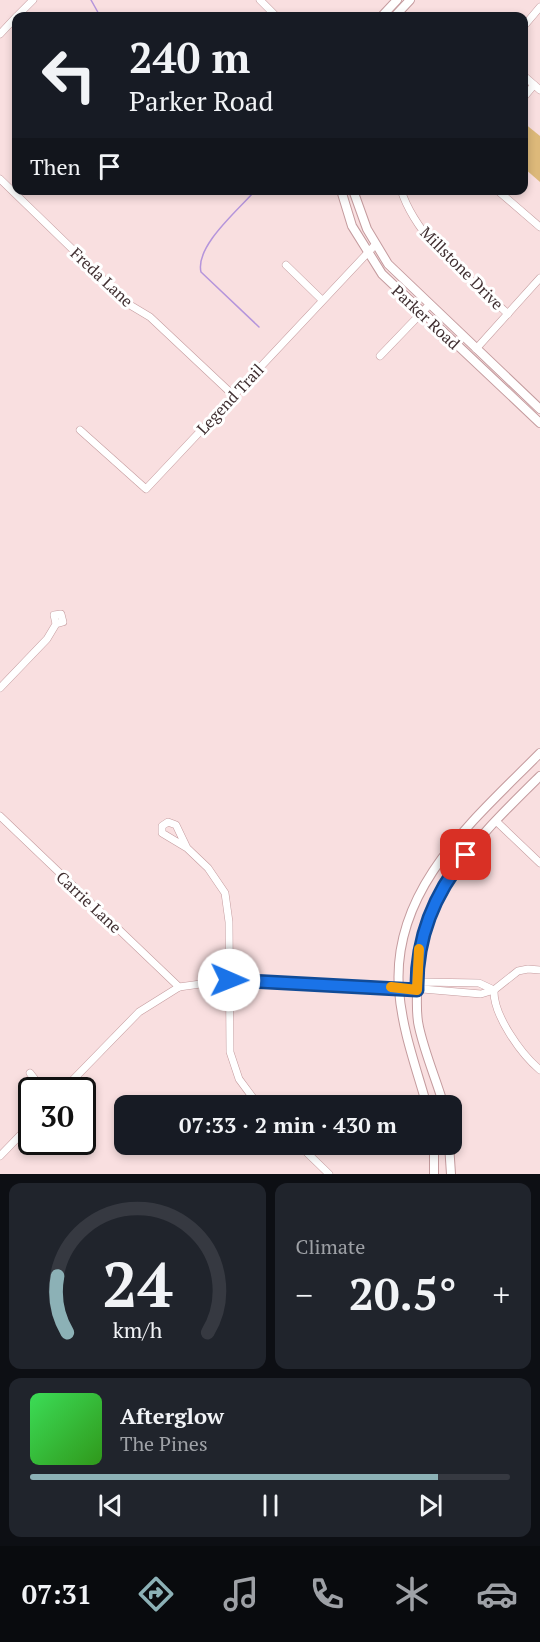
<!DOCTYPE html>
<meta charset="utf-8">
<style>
:root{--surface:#171b24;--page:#20242c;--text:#f1f3f6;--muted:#9ea1a6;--line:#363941;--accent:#8cb1b6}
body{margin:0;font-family:"PT Serif",serif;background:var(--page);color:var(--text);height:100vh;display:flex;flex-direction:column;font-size:22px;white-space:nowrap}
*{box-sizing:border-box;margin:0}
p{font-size:20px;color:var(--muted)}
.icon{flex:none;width:33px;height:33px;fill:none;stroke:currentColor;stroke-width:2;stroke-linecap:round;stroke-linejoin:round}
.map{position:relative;height:1174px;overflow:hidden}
.drawer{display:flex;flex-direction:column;gap:9px;padding:9px;background:#0d0f14;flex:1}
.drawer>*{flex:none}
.top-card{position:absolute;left:12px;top:12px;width:516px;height:183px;border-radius:12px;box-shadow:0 3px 9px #0003;background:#171b24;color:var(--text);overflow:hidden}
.speed{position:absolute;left:18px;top:1077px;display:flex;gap:12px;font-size:30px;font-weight:700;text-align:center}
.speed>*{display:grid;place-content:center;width:78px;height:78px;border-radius:50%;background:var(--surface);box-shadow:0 3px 9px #0003;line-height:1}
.speed .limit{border:3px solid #111;border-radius:9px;background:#fff;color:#111}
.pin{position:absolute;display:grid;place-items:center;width:51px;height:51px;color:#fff;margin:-26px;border-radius:12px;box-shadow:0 3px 9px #0006}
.me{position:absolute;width:66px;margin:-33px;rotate:91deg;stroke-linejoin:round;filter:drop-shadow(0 0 4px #0008)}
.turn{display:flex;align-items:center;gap:21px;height:126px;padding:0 18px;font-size:27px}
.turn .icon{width:78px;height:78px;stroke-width:2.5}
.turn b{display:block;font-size:42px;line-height:51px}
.then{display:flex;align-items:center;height:57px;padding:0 18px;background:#0003;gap:12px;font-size:22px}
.big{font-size:45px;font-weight:800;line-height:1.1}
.drawer .widget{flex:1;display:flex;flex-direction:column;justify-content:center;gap:9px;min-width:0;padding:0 21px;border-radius:12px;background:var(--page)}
.drawer .dial{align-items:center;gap:0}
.dial svg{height:156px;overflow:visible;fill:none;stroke:var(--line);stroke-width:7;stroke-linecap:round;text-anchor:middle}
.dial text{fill:var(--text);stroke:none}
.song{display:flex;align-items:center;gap:18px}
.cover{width:72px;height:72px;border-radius:9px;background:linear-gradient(135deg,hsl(130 70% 55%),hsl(110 70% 35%))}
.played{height:6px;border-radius:3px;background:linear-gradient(90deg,var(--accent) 85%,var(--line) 85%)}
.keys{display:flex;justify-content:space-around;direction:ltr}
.heat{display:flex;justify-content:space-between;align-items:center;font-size:33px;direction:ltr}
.drawer .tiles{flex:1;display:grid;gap:9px;grid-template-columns:1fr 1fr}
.widget:last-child{grid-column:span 2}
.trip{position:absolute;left:114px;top:1095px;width:348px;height:60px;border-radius:12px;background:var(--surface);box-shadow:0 3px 9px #0003;font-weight:800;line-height:60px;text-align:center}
.tabs{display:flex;height:96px;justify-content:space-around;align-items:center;background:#090b0e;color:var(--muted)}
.tabs .icon{width:42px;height:42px}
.tabs .active{color:var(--accent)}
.tabs b{font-size:27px;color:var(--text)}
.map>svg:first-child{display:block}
.green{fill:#ddb97a}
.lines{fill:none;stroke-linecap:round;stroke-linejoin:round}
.stream{stroke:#b595db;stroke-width:1.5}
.minor-casing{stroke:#c49b9e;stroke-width:8}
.major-casing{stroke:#c49b9e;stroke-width:10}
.minor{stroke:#fff;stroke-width:7}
.major{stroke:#fff;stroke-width:8}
.route-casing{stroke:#114b97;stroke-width:15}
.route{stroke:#1a73e8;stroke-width:10}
.slow{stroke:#f59e0b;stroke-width:10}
.labels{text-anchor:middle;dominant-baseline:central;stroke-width:6;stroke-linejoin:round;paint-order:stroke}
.street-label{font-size:16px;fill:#402f31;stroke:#fff}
</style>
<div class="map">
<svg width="540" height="1174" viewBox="0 0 540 1174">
<rect width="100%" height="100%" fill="#f9dfe0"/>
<polygon class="green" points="524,123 540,136 540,182 524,168"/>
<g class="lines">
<g class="stream">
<polyline points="91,0 100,16"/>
<path d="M 249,190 L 252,194 C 236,212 195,247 201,272 L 259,327"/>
</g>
<g class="minor-casing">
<g id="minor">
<polyline points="260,0 276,16"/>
<polyline points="17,16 33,0"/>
<polyline points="524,26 540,7"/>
<polyline points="0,34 16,17"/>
<polyline points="524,76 540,90"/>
<polyline points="524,97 534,85"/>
<polyline points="0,179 130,305 150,317 233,395"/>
<path d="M 401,190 C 418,242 470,278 508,314"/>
<polyline points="497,190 540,227"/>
<polyline points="286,265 322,300"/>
<polyline points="476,349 540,278"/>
<polyline points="380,356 430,304"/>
<polyline points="80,430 146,489 375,245"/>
<polyline points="0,688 47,639 56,624 63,622 61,614 54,615 56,624"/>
<polyline points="0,816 179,987"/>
<polyline points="497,822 540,863"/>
<polyline points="187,848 176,825 168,822 162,826 162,833 187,848 208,868 225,893 229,922 230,1052 239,1079 259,1106"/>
<polyline points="418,989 422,982 479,983 494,990"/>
<path d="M 494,990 C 493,1015 521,1054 540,1070"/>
<polyline points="30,1073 43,1090"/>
<polyline points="63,1090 139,1012 179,987 229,980 399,987 481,994 494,990 518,971 528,969 540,970"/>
<polyline points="298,1144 329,1174"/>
<polyline points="0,1156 32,1123"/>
</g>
</g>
<g class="major-casing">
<g id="major">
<polyline points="382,16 397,0"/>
<polyline points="395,16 410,0"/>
<polyline points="341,190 352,226 382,274 540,423"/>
<polyline points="353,190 367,229 388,264 540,409"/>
<path d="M 427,1106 C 416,1067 402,1030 399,990 C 391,888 475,819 540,753"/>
<path d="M 444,1106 C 436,1079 425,1054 419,1027 C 416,1015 417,1003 417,991 C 418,894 475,840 540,776"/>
<polyline points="434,1144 434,1174"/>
<polyline points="449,1144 451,1174"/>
</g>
</g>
<use href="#minor" class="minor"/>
<use href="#major" class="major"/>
</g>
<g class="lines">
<g class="route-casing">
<path id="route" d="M 229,980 L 417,990 C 416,939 434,894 466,855"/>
</g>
<use href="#route" class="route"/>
<polyline class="slow" points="391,987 417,990 419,949"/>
</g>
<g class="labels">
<g class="street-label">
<text transform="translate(462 268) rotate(45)">Millstone Drive</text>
<text transform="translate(102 277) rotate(43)">Freda Lane</text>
<text transform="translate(426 317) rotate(43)">Parker Road</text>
<text transform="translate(230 399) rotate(-47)">Legend Trail</text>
<text transform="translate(89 902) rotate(43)">Carrie Lane</text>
</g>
</g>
</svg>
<div class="speed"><div class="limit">30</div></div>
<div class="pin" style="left:466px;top:855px;background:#d93025"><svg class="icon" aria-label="arrive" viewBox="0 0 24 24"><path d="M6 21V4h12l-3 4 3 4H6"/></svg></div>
<svg class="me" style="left:229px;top:980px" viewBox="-20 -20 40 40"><circle r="19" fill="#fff"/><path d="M0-13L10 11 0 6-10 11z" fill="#1a73e8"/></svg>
<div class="trip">07:33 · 2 min · 430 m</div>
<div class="top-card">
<div class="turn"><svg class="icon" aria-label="left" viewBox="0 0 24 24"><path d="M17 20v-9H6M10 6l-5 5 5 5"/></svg><div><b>240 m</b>Parker Road</div></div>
<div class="then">Then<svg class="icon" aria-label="arrive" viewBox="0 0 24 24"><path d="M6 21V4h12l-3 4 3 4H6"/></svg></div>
</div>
</div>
<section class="drawer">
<div class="tiles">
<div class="widget dial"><svg viewBox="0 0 100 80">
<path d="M14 69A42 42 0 1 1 86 69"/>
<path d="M14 69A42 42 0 0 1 9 40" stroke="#8cb1b6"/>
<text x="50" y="56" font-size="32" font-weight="700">24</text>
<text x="50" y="72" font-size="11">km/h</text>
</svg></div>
<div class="widget"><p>Climate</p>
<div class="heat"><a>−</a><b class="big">20.5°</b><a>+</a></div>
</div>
<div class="widget">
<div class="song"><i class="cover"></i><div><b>Afterglow</b><p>The Pines</p></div></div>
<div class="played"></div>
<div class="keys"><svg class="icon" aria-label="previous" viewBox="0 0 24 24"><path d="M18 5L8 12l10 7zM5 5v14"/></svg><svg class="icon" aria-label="pause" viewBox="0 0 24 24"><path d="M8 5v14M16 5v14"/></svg><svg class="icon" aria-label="next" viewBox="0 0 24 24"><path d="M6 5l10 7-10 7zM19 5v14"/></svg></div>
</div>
</div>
</section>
<nav class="tabs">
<b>07:31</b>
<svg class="icon active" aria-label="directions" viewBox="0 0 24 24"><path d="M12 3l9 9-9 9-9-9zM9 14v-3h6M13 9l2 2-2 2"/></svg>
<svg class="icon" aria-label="music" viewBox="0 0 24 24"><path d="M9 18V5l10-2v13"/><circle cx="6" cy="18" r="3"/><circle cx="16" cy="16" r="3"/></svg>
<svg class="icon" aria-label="phone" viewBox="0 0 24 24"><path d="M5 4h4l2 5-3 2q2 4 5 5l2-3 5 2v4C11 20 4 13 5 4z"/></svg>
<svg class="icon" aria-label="climate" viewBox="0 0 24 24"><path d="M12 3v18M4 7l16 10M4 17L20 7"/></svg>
<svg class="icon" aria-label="car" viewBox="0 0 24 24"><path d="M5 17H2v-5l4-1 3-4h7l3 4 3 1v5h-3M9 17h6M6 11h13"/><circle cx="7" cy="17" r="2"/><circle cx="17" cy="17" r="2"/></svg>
</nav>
